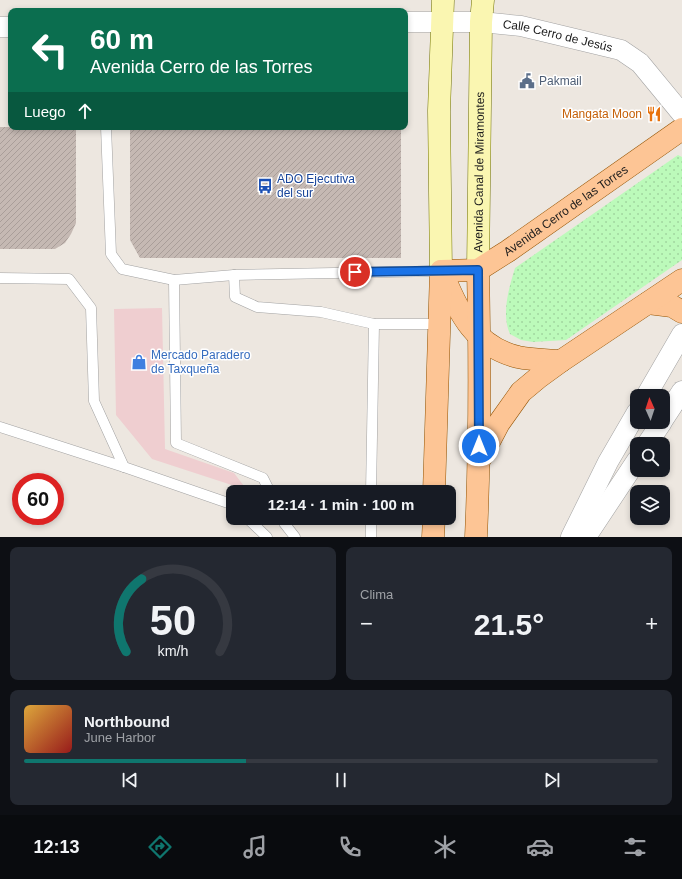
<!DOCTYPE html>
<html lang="es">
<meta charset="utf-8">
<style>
:root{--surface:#171b24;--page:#242831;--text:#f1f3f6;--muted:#9ea1a6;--line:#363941;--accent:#0f766e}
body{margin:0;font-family:Arial,sans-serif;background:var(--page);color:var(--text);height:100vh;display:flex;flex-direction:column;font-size:15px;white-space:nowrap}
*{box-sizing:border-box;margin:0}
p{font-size:13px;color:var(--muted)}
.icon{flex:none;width:22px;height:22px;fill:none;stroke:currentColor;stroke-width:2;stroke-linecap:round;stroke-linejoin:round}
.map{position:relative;height:537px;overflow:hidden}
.sheet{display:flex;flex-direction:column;gap:10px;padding:10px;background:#0d0f14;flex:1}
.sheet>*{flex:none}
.top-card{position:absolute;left:8px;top:8px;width:400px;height:122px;border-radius:8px;box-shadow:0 2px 6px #0003;background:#0b6e4f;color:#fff;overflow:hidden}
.needle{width:26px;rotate:357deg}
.tools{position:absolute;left:630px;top:389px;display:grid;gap:8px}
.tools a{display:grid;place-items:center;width:40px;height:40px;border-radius:8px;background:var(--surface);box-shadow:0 2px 6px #0003;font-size:20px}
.speed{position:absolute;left:12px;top:473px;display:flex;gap:8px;font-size:20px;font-weight:700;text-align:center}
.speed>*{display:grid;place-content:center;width:52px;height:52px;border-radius:50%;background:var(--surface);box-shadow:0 2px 6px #0003;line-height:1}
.speed .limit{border:6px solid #d22;background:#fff;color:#111}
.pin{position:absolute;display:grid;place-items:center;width:34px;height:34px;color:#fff;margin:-17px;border:2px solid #fff;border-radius:50%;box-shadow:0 1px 4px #0007}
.me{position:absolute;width:44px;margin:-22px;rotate:0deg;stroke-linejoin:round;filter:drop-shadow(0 0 3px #0008)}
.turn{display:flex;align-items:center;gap:14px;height:84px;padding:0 16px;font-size:18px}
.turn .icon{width:52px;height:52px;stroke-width:2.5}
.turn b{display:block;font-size:28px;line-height:34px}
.then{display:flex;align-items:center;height:38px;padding:0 16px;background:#0003;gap:8px;font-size:15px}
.big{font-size:30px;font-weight:700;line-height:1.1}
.sheet .card{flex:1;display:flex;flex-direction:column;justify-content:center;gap:6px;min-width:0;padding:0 14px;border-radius:8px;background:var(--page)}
.sheet .dial{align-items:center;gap:0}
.dial svg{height:104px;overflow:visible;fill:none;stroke:var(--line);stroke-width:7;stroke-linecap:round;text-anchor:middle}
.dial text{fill:var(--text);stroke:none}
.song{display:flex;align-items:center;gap:12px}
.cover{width:48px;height:48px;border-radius:6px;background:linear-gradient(135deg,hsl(40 70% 55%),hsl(0 70% 35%))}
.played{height:4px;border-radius:2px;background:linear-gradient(90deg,var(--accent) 35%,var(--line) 35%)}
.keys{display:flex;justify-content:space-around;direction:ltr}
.heat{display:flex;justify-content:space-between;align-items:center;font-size:22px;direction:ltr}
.sheet .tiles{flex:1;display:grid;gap:10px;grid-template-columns:1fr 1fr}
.card:last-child{grid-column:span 2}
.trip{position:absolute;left:226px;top:485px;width:230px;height:40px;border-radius:8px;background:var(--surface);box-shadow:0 2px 6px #0003;font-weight:700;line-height:40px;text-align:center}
.menu{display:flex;height:64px;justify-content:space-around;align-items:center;background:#090b0e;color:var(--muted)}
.menu .icon{width:28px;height:28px}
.menu .active{color:var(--accent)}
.menu b{font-size:18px;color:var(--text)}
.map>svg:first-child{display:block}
.commercial{fill:#efced0}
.park{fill:url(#park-dots)}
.building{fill:url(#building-hatch)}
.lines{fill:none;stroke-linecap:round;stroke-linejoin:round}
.service-casing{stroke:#a2a2a2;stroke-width:11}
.minor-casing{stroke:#a2a2a2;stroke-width:21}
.secondary-casing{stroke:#717202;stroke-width:23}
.primary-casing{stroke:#925200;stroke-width:23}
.service{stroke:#fff;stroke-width:10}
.minor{stroke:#fff;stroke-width:20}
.secondary{stroke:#faf6b1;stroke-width:22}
.primary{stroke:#fdc595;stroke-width:22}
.route-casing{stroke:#114b97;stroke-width:10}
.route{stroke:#1a73e8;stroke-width:7}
.labels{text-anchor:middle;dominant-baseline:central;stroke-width:3;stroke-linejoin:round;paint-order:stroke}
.street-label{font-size:12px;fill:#1b1b1b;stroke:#fff}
.service-label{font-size:12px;fill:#4e5e75;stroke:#fff;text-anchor:start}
.food-label{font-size:12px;fill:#c56008;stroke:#fff;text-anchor:end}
.transit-label{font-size:12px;fill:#164399;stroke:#fff;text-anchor:start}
.shop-label{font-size:12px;fill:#366cbe;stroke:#fff;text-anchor:start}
</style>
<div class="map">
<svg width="682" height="537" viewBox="0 0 682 537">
<defs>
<pattern id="park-dots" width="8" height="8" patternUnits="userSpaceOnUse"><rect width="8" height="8" fill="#bcfaba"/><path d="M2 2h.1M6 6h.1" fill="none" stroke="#a1d69f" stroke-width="1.8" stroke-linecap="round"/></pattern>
<pattern id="building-hatch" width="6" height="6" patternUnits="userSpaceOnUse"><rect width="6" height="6" fill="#c5b9b3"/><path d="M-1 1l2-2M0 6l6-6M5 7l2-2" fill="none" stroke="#a99e99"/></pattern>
</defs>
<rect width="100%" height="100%" fill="#ede7e0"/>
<polygon class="commercial" points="162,308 165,449 234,473 247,490 152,459 116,415 114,309"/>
<path class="park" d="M 678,155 L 682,157 L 682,260 L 566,340 L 533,342 L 521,340 L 510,334 C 501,314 509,288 515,268 Z"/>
<g class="building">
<polygon points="0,127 76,127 76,223 71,234 65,243 55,249 0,249"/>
<polygon points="130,127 401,127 401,258 140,258 130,240"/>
</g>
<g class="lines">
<g class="service-casing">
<g id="service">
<polyline points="106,127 111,254 122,269 174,280 234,275 441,271"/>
<polyline points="234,275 235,297 257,307 321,312 374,324 439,324"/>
<polyline points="0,278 69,279 91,308 94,401 124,467"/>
<polyline points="174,280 176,443 263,478 270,492"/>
<polyline points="0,427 124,467 231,504 233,506"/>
<polyline points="371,492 374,324"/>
<polyline points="247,518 267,537"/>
<polyline points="282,518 284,523 295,537"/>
<polyline points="371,537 371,518"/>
</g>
</g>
<g class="minor-casing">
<g id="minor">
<path id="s1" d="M 405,22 L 481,22 L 521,26 L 621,50 L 640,63 L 682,114"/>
<polyline points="0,27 11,27"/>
<polyline points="646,396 682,334"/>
<polyline points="663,420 682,391"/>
<polyline points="647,444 662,422"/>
<polyline points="571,537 608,462 637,412"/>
<polyline points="586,537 637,460"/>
</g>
</g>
<g class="secondary-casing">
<g id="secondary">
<path id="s2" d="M 478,270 L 481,22 L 483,0"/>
<polyline points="441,271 439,111 443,0"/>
</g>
</g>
<g class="primary-casing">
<g id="primary">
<path id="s3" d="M 441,271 L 478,270 L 508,251 L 682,129"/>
<path d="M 444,277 C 459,314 476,347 518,357 C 532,360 547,360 561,361"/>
<polyline points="648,303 672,306 682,312"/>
<polyline points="479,461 499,423 521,392 539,377 561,361 682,280"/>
<polyline points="434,492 441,271"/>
<polyline points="433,537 434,518"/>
<path d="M 476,537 C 480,448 480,359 478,270"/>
</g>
</g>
<use href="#service" class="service"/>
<use href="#minor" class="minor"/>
<use href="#secondary" class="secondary"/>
<use href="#primary" class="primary"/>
</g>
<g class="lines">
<g class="route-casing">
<polyline id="route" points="355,272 478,270 479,446"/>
</g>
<use href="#route" class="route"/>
</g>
<defs>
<g id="civic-bare" transform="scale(1.2)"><path d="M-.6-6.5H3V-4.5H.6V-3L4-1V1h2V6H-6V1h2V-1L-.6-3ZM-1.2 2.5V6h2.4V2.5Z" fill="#5c6f8a" stroke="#fff" stroke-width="2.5" paint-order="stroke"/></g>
<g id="restaurant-bare" transform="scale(1.2)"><path d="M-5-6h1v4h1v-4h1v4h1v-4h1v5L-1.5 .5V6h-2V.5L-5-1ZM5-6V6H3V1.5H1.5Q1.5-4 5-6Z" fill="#e8710a" stroke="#fff" stroke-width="2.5" paint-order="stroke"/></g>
<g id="bus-bare" transform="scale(1.2)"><path d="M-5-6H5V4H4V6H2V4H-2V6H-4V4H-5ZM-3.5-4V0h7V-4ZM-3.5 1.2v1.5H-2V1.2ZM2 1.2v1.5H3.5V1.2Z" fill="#1a4fb4" stroke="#fff" stroke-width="2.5" paint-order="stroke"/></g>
<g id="shop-bare" transform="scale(1.2)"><path d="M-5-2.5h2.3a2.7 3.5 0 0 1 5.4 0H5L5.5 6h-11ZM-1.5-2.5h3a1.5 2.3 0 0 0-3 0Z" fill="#3f7fe0" stroke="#fff" stroke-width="2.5" paint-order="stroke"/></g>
</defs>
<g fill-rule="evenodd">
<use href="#civic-bare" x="527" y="81"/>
<use href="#restaurant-bare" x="654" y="114"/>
<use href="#bus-bare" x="265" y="186"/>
<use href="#shop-bare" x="139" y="362"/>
</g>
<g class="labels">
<g class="street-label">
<text stroke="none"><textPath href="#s1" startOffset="154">Calle Cerro de Jesús</textPath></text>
<text stroke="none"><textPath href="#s2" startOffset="98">Avenida Canal de Miramontes</textPath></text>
<text stroke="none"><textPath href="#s3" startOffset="143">Avenida Cerro de las Torres</textPath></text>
</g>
<g class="service-label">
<text x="539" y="81">Pakmail</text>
</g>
<g class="food-label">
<text x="642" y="114">Mangata Moon</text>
</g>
<g class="transit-label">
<text x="277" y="179">ADO Ejecutiva<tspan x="277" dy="14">del sur</tspan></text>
</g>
<g class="shop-label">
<text x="151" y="355">Mercado Paradero<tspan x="151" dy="14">de Taxqueña</tspan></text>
</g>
</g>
</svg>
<div class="tools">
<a><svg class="needle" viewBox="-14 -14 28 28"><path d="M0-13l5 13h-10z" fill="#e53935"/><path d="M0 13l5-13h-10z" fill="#9ea1a6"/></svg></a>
<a><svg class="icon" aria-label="search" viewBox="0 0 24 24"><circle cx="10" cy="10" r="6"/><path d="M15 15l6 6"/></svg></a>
<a><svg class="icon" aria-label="layers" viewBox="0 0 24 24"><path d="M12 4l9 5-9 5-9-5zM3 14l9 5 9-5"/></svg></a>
</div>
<div class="speed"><div class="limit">60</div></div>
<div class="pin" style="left:355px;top:272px;background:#d93025"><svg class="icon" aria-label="arrive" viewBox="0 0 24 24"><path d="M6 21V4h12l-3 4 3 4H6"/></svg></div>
<svg class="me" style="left:479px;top:446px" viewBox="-20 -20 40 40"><circle r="17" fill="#1a73e8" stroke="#fff" stroke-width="3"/><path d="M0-11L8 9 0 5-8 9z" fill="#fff"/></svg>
<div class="trip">12:14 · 1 min · 100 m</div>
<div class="top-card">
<div class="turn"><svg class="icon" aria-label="left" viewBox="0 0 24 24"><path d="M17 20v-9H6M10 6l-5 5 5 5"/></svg><div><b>60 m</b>Avenida Cerro de las Torres</div></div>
<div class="then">Luego<svg class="icon" aria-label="ahead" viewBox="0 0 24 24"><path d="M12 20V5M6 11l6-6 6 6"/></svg></div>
</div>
</div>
<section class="sheet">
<div class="tiles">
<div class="card dial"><svg viewBox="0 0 100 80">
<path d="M14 69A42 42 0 1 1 86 69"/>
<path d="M14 69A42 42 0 0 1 26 13" stroke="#0f766e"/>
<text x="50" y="56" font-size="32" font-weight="700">50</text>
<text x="50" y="72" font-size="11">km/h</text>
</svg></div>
<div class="card"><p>Clima</p>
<div class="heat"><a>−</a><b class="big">21.5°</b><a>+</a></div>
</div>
<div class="card">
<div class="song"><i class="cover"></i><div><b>Northbound</b><p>June Harbor</p></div></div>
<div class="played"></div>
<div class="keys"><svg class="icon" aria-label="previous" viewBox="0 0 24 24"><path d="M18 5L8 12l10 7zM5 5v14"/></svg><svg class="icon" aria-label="pause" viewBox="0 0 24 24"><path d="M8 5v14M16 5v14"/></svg><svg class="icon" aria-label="next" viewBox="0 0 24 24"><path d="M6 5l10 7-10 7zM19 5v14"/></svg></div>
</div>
</div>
</section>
<nav class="menu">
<b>12:13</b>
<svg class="icon active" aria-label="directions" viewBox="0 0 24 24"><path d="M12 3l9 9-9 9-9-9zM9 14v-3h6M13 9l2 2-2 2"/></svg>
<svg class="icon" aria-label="music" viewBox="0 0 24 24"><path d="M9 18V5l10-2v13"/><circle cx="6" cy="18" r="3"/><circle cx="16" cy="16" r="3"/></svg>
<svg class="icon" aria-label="phone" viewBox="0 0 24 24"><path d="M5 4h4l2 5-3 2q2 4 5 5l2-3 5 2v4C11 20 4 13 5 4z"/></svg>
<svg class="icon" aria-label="climate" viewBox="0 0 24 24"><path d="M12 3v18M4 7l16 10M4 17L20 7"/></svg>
<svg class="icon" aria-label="car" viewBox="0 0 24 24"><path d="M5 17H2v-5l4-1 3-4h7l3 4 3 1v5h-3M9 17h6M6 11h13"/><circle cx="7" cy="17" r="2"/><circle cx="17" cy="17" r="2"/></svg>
<svg class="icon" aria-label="filters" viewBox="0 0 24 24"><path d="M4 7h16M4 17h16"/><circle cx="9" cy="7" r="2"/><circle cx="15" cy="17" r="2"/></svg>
</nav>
